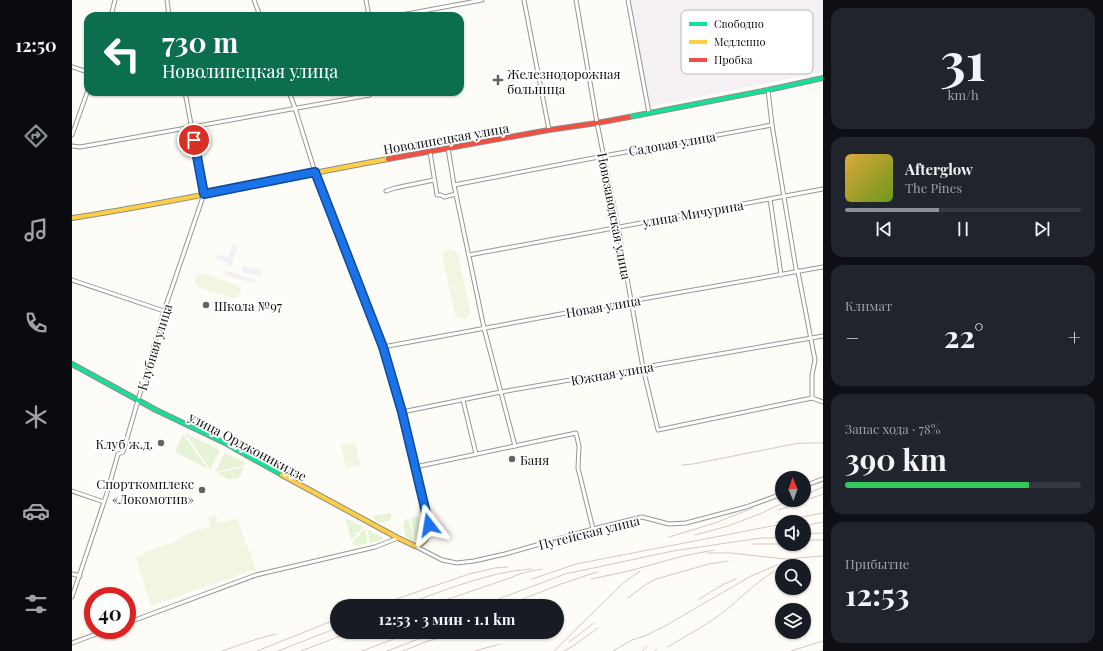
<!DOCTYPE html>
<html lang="ru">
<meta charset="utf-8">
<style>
:root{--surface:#171b24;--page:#20242c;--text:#f1f3f6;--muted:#9ea1a6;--line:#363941;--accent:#8c9099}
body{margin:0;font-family:"Playfair Display",serif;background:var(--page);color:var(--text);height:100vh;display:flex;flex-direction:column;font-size:15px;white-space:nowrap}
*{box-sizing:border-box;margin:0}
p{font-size:13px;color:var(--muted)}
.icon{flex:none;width:22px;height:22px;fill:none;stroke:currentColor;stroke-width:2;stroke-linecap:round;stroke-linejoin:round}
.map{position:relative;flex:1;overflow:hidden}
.side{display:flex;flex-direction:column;gap:8px;padding:8px;background:#0d0f14;width:280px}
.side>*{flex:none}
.top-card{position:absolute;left:12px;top:12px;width:380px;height:84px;border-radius:12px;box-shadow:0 1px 3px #0004;background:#0b6e4f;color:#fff;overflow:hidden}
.needle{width:26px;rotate:358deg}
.fabs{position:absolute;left:703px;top:471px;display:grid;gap:8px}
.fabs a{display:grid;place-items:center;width:36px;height:36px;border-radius:50%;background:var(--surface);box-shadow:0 1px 3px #0004;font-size:20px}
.speed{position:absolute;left:12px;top:587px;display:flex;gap:8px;font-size:20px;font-weight:700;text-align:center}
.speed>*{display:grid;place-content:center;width:52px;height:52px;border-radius:50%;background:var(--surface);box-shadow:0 1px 3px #0004;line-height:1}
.speed .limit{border:6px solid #d22;background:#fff;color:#111}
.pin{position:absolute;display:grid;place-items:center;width:34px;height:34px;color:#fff;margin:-17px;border:2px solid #fff;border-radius:50%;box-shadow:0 1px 4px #0007}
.me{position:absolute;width:44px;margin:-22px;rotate:346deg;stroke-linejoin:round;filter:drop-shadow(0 0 3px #0008)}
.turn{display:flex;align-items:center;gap:14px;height:84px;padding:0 12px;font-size:18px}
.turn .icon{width:52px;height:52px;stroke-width:2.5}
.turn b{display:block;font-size:28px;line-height:34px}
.big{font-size:30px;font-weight:700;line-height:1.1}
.side .card{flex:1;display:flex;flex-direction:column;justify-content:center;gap:6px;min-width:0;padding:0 14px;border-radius:12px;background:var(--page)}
.side .dial{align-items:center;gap:0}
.dial b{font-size:52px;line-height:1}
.song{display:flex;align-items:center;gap:12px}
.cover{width:48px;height:48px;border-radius:6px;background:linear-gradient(135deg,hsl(40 70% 55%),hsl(80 70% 35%))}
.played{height:4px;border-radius:2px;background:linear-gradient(90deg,var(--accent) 40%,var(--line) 40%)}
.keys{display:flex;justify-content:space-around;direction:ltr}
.heat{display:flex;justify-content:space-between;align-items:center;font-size:22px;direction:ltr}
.charge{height:6px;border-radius:3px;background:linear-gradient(90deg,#34c759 78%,var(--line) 0)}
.trip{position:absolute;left:258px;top:599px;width:234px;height:40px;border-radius:20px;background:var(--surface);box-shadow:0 1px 3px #0004;font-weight:700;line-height:40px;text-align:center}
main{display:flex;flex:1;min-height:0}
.menu{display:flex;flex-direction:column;width:72px;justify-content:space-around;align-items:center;background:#090b0e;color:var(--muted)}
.menu .icon{width:28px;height:28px}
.menu .selected{color:var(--accent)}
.menu b{font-size:18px;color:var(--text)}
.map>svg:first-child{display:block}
.industrial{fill:#f5f0f3}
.green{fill:#e7f3d7}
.pitch{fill:#f0f6e1}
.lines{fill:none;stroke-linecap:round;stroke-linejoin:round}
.street-casing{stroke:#979795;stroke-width:5}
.fast-casing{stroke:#8e8d8b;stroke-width:6}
.slow-casing{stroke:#8e8d8b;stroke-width:6}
.jam-casing{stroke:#8e8d8b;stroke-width:6}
.street{stroke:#fffffe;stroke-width:3}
.fast{stroke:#16e098;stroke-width:4}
.slow{stroke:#ffcf43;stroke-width:4}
.jam{stroke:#f24e42;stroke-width:4}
.rail{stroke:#d9c6c7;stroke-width:1}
.route-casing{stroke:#114b97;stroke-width:10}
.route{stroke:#1a73e8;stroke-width:7}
.poi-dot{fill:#646362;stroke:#fff;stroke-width:1.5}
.labels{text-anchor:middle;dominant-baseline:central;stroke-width:4;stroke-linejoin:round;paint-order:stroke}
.poi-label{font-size:13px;fill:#111;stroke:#fff;text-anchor:start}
.street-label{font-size:13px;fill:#111;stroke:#fff}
.key{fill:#fff;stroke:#b8b8b8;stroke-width:1}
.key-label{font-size:11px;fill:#111}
</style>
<main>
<nav class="menu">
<b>12:50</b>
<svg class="icon selected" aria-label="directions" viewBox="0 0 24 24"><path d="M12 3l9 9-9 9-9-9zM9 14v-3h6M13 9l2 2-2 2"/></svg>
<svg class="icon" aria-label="music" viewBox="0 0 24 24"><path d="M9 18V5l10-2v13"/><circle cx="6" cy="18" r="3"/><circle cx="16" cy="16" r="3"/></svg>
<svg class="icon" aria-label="phone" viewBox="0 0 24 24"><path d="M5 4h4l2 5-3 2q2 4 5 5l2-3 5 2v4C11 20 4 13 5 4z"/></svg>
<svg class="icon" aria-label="climate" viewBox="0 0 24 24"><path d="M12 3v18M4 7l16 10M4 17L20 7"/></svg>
<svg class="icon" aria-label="car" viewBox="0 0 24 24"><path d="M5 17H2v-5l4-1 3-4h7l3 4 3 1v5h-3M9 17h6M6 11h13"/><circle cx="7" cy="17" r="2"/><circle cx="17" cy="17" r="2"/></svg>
<svg class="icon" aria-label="filters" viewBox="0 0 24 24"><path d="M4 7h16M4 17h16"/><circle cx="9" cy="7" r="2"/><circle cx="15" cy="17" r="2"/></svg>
</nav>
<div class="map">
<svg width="751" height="651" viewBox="0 0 751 651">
<rect width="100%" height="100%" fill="#fdfcf7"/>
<g class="industrial">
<polygon points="556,0 751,0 751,72 576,107"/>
<polygon points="161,244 166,246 159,267 155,266 156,263 144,259 145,254 156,258"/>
<polygon points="171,266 191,269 189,276 170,273"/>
<polygon points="153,270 184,280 182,284 152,274"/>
</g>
<g class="green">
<polygon points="113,433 148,450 138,469"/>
<polygon points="111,434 136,469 105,453 104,449"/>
<polygon points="153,453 172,462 172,466 143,472"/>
<polygon points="172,467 168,476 165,479 159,478 158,480 145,473"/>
<path d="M 346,506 L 349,506 C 352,516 356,526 352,536 Z"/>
<polygon points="319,513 319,520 308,523 301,519 302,518 300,516"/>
<polygon points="346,516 350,536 347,540 343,541 339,519 339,518"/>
<polygon points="275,519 291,527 287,532 285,532 284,533 284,535 279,540 274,520"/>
<polygon points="334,519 337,519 342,541 334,538 331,523"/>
<polygon points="293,528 296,543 282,546 280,542 286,536 288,535 288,533"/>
<polygon points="295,529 310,537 311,539 310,540 298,543"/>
</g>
<g class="pitch">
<path d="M 377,249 L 382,250 L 386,254 L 398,312 L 396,317 C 391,320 387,319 383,315 L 371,258 C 371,253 372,250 377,249 Z"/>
<path d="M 129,273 L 165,285 L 169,290 L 167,295 L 163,298 L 161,298 L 126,287 C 121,282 122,275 129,273 Z"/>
<polygon points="283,442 288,465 274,468 269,445"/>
<path d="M 144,515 L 145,523 L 165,519 L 184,569 L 79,606 L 64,558 L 71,556 L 71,553 L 105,541 L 105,539 C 116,534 126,529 138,527 L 137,517 Z"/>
</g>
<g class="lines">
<g class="street-casing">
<g id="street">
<polyline points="95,0 97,16"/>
<polyline points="182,0 188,16"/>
<polyline points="294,0 297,16"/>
<polyline points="452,0 477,130"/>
<polyline points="504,0 525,123 546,227 571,368 586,430 740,398 751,402"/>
<polyline points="556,0 577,113"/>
<polyline points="39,16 43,0"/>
<polyline points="324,16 410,0"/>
<polyline points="0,67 16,72"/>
<polyline points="696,90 700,125 724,269 726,272 743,360 740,375 740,398"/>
<polyline points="217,92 223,108 243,172"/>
<polyline points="0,135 16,90"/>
<polyline points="0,146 8,147 298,95"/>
<polyline points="376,148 382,185 412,328 443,446"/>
<polyline points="358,152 365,195 369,195 372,197 384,194"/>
<polyline points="382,185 532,156 700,125"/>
<polyline points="314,191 323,188 362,180"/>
<polyline points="698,199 709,275"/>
<polyline points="397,255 751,189"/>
<polyline points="0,280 92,311"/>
<polyline points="311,347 559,301 751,267"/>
<polyline points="391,400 404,454"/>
<polyline points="330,412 429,392 751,336"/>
<polyline points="343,467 504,433 507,446 506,468 521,529"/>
<polyline points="732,486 751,479"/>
<polyline points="0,491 32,502"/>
<polyline points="343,546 370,560 385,563 402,561 433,554 521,529 570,517 597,524 614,523 674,507 710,494"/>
<polyline points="0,574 8,576"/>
<polyline points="0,597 35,493 46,454 51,452 92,311 132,194 113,92"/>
<polyline points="55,623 184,575 303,547 326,538"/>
<polyline points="0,643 35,630"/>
</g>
</g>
<g class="fast-casing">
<g id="fast">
<polyline points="557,117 696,90 751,78"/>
<polyline points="243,172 285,278 311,347 316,366"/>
<polyline points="0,364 84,410 151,442 210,475"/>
</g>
</g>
<g class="slow-casing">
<g id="slow">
<path d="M 0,218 C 106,202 211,178 316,159"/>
<path d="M 210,475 L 326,538 L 343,546 C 354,543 357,537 357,525 L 330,412 L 316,366"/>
</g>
</g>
<g class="jam-casing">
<polyline id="jam" points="316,159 477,130 525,123 557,117"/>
</g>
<use href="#street" class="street"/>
<use href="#fast" class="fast"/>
<use href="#slow" class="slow"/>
<use href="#jam" class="jam"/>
<g class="rail">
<polyline points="610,465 621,464 722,444 733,443 751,443"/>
<polyline points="732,495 751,487"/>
<polyline points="707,510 751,494"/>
<polyline points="704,522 751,513"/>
<polyline points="732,526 751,522"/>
<polyline points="732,534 751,533"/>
<polyline points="623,535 656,526 690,513 717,500"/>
<polyline points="597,537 643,523 681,508"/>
<polyline points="732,540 751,540"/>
<polyline points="681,544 723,544"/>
<polyline points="635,553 659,553 713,559 751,556"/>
<polyline points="460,579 504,564 710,524"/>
<polyline points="519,579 557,571 611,556 642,550"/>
<polyline points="556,598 573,585 584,579 637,564 656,561"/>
<polyline points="626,600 650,585 664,579"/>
<polyline points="304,606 397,574 423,568 436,567"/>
<path d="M 328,606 C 369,592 418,571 460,569"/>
<path d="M 356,606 L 438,578 C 448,573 459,571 470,569"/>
<polyline points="408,606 493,574 601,551 668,541 690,538 710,538"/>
<polyline points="433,606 489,584 525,572"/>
<polyline points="497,642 522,623"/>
<path d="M 596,647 C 615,635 635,625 653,611 C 670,597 684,582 703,571"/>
<polyline points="150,651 185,639 204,634"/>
<polyline points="185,651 265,619"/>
<polyline points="206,651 265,628"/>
<polyline points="229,651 279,632"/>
<polyline points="290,651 340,632"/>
<polyline points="315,651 365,632"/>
<polyline points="331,651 356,641 394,632"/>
<polyline points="403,651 428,644"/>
<polyline points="482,651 551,583 568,571"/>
<polyline points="492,651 501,646 526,628"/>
<polyline points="541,651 560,640 573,636 593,626 679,576 705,565"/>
<polyline points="570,651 575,646"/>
<polyline points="582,651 585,649"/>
<polyline points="719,651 751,641"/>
<polyline points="748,651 751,650"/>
</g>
</g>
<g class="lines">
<g class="route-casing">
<polyline id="route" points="122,140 132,194 243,172 311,347 330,412 357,525"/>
</g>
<use href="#route" class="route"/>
</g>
<g class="poi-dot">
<path d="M424 74h4v4h4v4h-4v4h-4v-4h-4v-4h4z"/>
<circle cx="134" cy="305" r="4"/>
<circle cx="89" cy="443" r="4"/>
<circle cx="440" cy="459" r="4"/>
<circle cx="130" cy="490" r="4"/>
</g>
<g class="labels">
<g class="poi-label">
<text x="435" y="73">Железнодорожная<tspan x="435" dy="15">больница</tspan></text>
<text x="142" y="305">Школа №97</text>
<text x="81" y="443" text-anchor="end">Клуб ж.д.</text>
<text x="448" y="459">Баня</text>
<text x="122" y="483" text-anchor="end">Спорткомплекс<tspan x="122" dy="15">«Локомотив»</tspan></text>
</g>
<g class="street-label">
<text transform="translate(374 138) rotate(-10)">Новолипецкая улица</text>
<text transform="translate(600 143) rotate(-10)">Садовая улица</text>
<text transform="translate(621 213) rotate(-10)">улица Мичурина</text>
<text transform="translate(543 216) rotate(79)">Новозаводская улица</text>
<text transform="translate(531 306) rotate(-10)">Новая улица</text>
<text transform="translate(82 347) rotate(-73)">Клубная улица</text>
<text transform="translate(540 373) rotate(-10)">Южная улица</text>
<text transform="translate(176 446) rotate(28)">улица Орджоникидзе</text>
<text transform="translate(517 532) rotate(-14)">Путейская улица</text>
</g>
</g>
<rect x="609" y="10" width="132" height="64" rx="6" class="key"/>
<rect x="617" y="22" width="18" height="4" fill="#16e098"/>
<rect x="617" y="40" width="18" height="4" fill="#ffcf43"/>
<rect x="617" y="58" width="18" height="4" fill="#f24e42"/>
<g class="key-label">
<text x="642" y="28">Свободно</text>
<text x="642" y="46">Медленно</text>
<text x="642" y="64">Пробка</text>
</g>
</svg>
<div class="fabs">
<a><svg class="needle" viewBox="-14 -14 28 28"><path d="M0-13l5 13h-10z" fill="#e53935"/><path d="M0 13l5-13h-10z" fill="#9ea1a6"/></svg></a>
<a><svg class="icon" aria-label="sound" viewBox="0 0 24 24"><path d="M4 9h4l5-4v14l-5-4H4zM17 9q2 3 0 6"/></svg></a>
<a><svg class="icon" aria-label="search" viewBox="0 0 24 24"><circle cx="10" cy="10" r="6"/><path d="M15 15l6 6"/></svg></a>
<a><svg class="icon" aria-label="layers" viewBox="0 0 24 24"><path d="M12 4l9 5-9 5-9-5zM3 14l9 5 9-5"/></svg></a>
</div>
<div class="speed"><div class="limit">40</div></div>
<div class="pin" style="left:122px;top:140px;background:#d93025"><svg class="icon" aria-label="arrive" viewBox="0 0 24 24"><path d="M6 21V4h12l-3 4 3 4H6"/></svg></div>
<svg class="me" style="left:357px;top:525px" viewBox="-20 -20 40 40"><path d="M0-17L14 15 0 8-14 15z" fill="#1a73e8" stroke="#fff" stroke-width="4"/></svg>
<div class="trip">12:53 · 3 мин · 1.1 km</div>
<div class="top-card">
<div class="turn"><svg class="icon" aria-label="left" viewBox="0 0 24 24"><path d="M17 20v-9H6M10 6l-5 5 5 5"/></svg><div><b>730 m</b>Новолипецкая улица</div></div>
</div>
</div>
<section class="side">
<div class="card dial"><b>31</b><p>km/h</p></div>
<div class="card">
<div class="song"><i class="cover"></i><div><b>Afterglow</b><p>The Pines</p></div></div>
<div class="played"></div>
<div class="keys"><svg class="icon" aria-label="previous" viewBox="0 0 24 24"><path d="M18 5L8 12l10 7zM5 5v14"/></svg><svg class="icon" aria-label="pause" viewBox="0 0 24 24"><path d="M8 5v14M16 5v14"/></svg><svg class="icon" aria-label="next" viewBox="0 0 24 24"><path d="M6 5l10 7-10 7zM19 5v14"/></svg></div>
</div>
<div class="card"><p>Климат</p>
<div class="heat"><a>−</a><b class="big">22°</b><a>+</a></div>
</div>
<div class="card"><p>Запас хода · 78%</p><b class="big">390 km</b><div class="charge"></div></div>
<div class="card"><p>Прибытие</p><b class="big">12:53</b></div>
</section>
</main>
